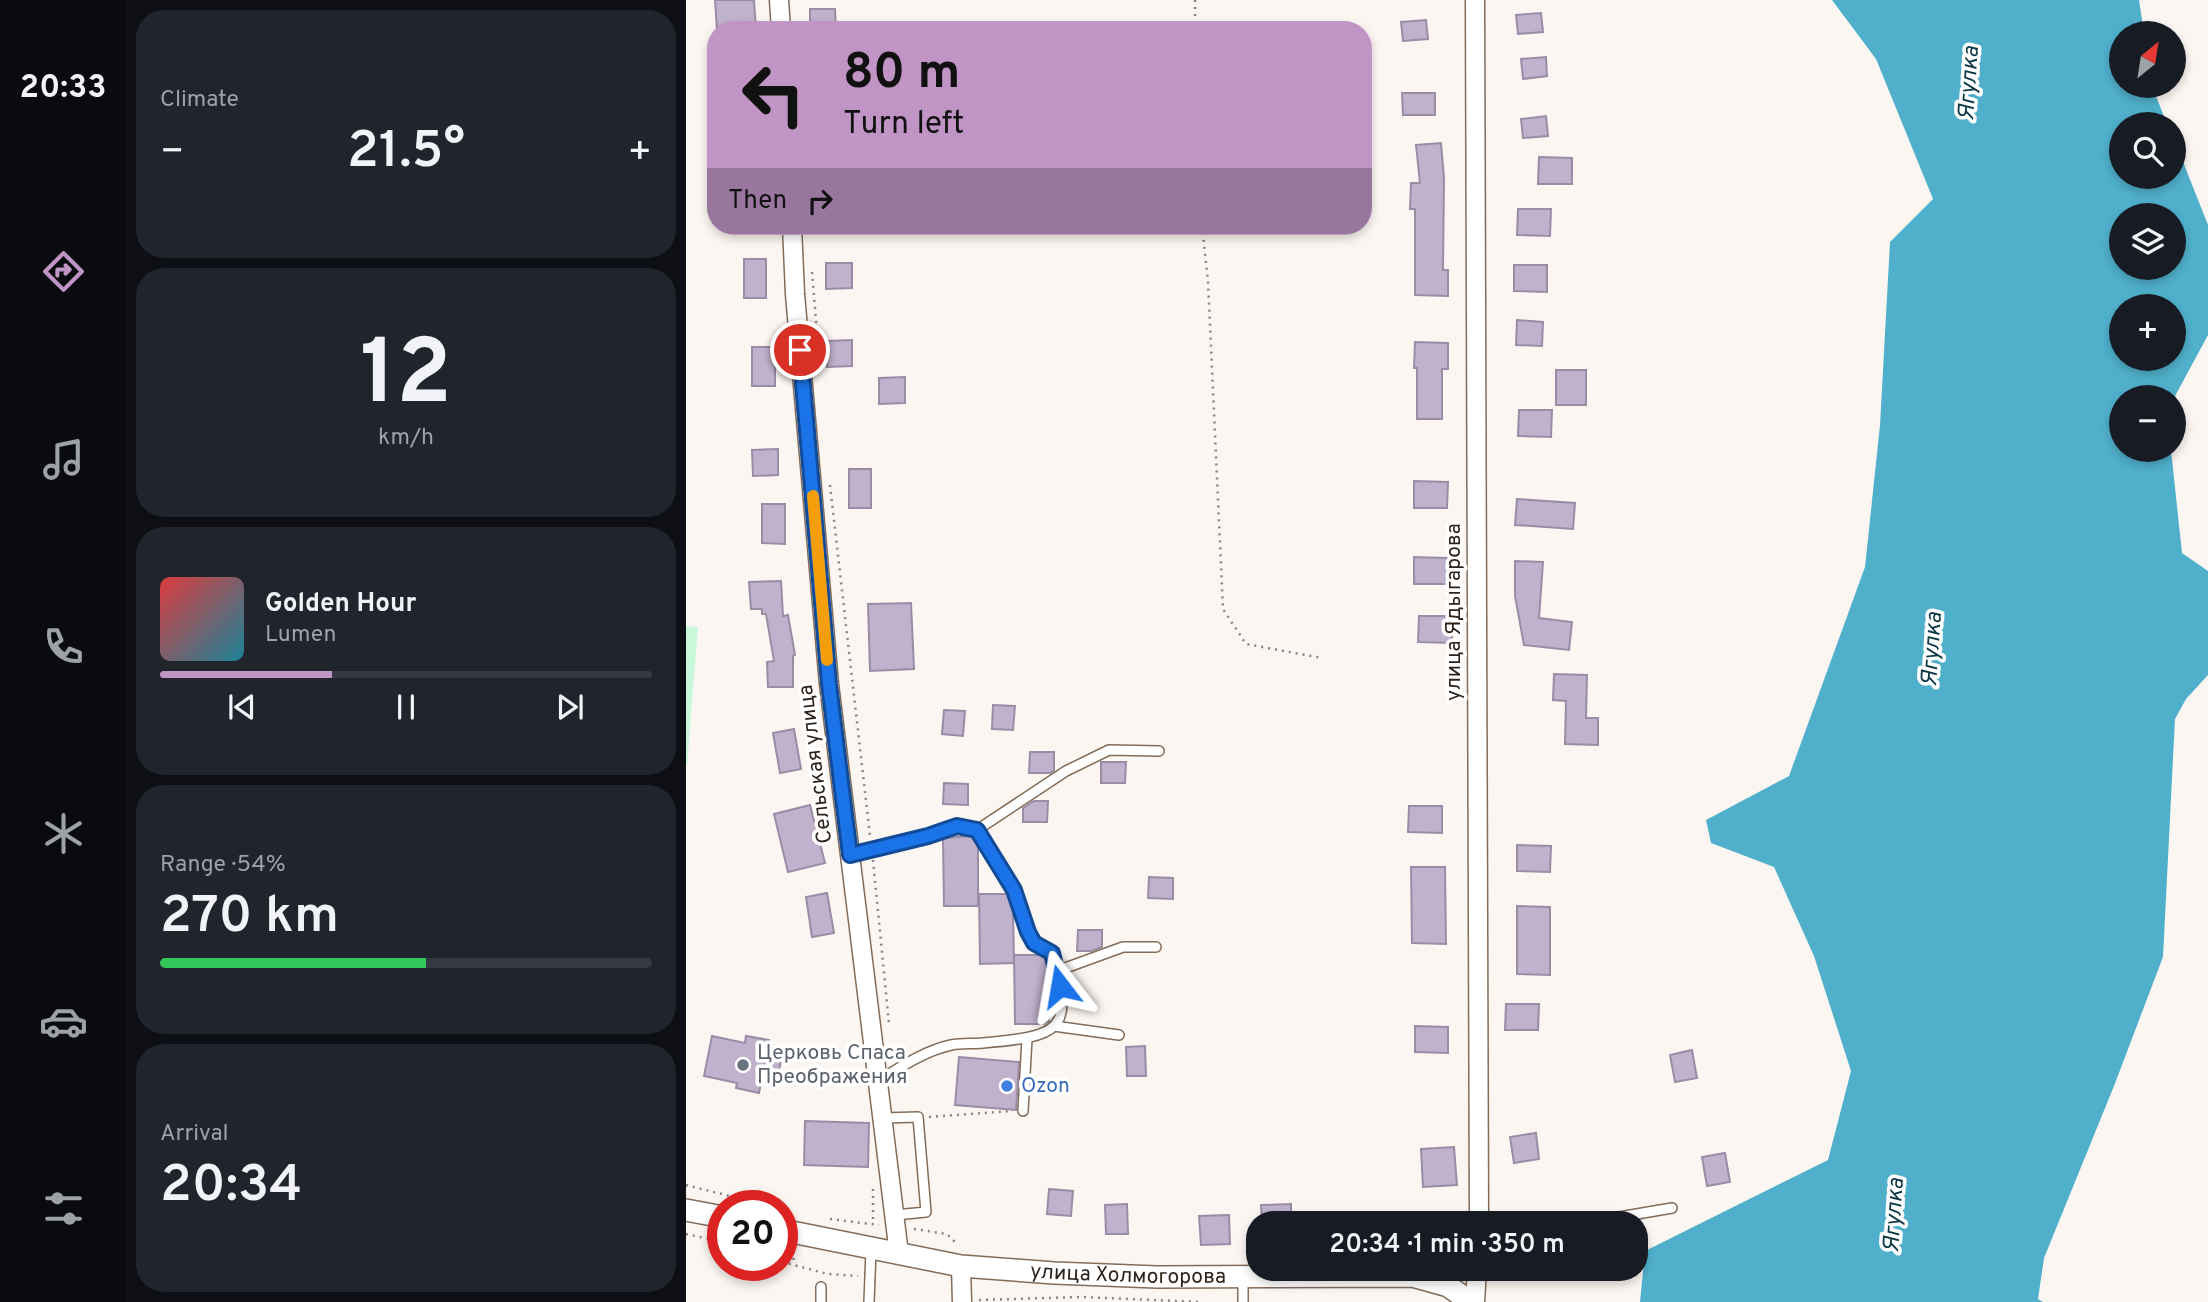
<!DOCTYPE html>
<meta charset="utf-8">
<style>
:root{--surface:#171b24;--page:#20242c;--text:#f1f3f6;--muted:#9ea1a6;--line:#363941;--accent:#c094c5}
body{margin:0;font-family:Overpass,sans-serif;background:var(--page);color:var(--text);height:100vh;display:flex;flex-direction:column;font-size:26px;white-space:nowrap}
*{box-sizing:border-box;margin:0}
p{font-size:23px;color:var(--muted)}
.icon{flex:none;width:38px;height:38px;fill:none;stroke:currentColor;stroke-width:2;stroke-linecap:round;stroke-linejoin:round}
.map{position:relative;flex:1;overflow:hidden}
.side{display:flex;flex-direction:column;gap:10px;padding:10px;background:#0d0f14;width:560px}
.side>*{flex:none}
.banner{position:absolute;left:21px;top:21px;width:665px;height:214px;border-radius:28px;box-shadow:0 4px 10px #0003;background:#c094c5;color:#111;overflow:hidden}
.needle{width:46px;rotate:30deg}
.buttons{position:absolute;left:1423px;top:21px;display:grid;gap:14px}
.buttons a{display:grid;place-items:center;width:77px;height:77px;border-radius:50%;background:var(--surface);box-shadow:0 4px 10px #0003;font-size:35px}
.speed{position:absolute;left:21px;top:1190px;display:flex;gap:14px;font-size:35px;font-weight:700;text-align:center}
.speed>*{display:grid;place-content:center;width:91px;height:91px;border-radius:50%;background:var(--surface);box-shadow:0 4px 10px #0003;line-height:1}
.speed .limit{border:10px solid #d22;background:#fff;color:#111}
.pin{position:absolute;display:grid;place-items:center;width:60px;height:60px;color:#fff;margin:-30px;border:4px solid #fff;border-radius:50%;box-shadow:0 2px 7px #0007}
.me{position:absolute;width:77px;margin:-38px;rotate:346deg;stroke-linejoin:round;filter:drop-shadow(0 0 5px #0008)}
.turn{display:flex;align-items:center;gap:24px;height:147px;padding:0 21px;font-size:32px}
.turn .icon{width:91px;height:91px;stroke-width:2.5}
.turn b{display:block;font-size:49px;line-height:60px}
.then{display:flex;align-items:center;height:66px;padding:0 21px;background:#0003;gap:14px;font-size:26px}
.big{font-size:52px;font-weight:600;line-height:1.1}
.side .widget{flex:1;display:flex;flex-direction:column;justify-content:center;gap:10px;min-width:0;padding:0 24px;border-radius:28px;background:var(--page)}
.side .dial{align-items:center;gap:0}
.dial b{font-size:91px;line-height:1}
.song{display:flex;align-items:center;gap:21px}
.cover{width:84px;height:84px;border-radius:10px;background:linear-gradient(135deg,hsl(0 70% 55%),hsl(190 70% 35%))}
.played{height:7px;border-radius:4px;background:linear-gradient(90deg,var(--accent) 35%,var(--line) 35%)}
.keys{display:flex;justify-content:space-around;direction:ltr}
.heat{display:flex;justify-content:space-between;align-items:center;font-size:38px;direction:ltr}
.charge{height:10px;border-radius:5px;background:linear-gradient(90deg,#34c759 54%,var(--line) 0)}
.trip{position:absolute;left:560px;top:1211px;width:402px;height:70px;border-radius:28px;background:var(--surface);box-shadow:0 4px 10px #0003;font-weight:600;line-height:70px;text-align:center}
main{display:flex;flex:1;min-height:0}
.tabs{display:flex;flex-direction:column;width:126px;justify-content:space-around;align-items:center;background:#090b0e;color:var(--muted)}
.tabs .icon{width:49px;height:49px}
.tabs .selected{color:var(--accent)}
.tabs b{font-size:32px;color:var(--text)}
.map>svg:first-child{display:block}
.green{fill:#c7f8da}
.water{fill:#50b0cc;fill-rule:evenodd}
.building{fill:#c0b1cc;stroke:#9b8ca6;stroke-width:2}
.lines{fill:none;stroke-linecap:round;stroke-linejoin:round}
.service-casing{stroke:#836c58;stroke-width:12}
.minor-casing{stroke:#836c58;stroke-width:21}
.tertiary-casing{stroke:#836c58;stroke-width:24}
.path{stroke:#8c847d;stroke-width:2.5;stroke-dasharray:2 5;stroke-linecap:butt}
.service{stroke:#fff;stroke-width:9}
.minor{stroke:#fff;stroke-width:18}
.tertiary{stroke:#fff;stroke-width:21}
.route-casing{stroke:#114b97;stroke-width:18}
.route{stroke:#1a73e8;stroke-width:12}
.slow{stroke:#f59e0b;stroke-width:12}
.worship-dot{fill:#6b7280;stroke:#fff;stroke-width:2.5}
.shop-dot{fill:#3f7fe0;stroke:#fff;stroke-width:2.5}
.labels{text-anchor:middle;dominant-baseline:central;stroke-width:7;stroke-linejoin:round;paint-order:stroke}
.street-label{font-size:21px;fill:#2d231b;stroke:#fff}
.worship-label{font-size:21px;fill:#5b616d;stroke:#fff;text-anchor:start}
.shop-label{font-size:21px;fill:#366cbe;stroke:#fff;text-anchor:start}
.water-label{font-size:23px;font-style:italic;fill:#0c3945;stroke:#fff}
</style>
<main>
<nav class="tabs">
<b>20:33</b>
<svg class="icon selected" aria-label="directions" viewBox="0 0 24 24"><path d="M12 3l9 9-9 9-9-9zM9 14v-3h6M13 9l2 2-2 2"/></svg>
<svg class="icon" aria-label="music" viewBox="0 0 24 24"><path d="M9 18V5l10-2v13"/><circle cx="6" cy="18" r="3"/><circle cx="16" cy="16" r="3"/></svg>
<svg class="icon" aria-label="phone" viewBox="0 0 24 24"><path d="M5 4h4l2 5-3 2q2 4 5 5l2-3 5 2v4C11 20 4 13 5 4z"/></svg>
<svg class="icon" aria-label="climate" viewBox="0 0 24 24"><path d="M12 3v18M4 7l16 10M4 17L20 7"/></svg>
<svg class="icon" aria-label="car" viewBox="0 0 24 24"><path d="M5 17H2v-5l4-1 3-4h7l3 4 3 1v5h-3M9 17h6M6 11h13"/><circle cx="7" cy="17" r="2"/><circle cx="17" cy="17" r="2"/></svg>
<svg class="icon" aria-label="filters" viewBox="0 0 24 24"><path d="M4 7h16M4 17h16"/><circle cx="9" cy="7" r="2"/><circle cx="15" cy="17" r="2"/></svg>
</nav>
<section class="side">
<div class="widget"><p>Climate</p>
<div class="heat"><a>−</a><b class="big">21.5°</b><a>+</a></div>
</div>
<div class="widget dial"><b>12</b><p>km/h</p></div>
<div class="widget">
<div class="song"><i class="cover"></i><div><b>Golden Hour</b><p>Lumen</p></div></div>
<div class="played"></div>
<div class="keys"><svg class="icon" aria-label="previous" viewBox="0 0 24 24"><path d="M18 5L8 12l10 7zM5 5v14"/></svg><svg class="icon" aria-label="pause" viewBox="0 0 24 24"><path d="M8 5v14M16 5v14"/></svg><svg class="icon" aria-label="next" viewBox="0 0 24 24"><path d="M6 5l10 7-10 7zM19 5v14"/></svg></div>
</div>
<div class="widget"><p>Range · 54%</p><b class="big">270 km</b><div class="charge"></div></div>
<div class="widget"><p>Arrival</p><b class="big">20:34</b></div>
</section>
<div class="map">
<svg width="1522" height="1302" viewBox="0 0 1522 1302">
<rect width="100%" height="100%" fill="#fcf6f2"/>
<polygon class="green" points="0,626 12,627 1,766 0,765"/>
<path class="water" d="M 1146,0 L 1453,0 L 1458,33 L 1435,33 L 1435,86 L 1466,86 L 1481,124 L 1435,124 L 1435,177 L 1488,177 L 1488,139 L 1522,225 L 1522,335 L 1488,398 L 1435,397 L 1435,450 L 1485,450 L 1496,553 L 1522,571 L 1522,675 L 1500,699 L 1489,719 L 1477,957 L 1428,1086 L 1358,1258 L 1352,1299 L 1357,1302 L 954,1302 L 959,1251 L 1142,1160 L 1165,1071 L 1128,956 L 1088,867 L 1025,843 L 1020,820 L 1103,776 L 1179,567 L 1194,425 L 1204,242 L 1247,199 L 1190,59 ZM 1435,215 L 1488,215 L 1488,268 L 1435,268 ZM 1435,306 L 1488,306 L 1488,359 L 1435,359 Z"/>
<g class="building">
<polygon points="29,0 68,0 70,30 31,30"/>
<polygon points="124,9 149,9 150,30 124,30"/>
<polygon points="855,13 857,32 832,34 830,15"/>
<polygon points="740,20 742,39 717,41 715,22"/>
<polygon points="860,57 861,76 837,79 835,59"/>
<polygon points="716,93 749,93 749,115 717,115"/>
<polygon points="860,116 862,136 837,138 835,119"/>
<polygon points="755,143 758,178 757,270 762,270 762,296 729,295 729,209 724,209 725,183 734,183 730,145"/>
<polygon points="853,157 886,158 886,184 852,184"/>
<polygon points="832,209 865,209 864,236 831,235"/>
<rect x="58" y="259" width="22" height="39"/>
<polygon points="140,263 166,263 166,288 140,289"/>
<polygon points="828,265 861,265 861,292 828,291"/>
<polygon points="831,320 857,322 856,346 830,345"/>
<polygon points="166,340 166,366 141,367 140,341"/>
<polygon points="729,342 762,343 762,369 756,369 756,419 731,419 731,368 728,368"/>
<rect x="66" y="347" width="23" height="39"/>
<rect x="870" y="370" width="30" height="35"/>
<polygon points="219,377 219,403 193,404 193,378"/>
<polygon points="833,410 866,410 865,437 832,436"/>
<polygon points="92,449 92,475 67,476 66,450"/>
<rect x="163" y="469" width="22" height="39"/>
<polygon points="728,481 762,482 761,508 728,508"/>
<polygon points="831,499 889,503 887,529 829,525"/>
<polygon points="76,504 99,504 99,544 76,543"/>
<polygon points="728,557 761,558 761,584 728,584"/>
<polygon points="829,561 857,562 853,618 886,622 883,650 838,645 829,596"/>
<polygon points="95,581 97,616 102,615 109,655 107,656 107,687 82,687 81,662 88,661 80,614 76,614 76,609 65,609 63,582"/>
<polygon points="225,603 228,669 184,671 182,604"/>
<polygon points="733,616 766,616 766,643 732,642"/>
<polygon points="868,674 901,675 900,718 912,718 912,745 879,744 880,701 867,700"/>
<polygon points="307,705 329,706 327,730 306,729"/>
<polygon points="258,710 279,711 277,736 256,734"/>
<polygon points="108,729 115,769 94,773 87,733"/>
<polygon points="344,752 368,752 368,771 364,773 343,773"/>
<polygon points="415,762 440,762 439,783 415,783"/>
<polygon points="258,783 282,784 282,805 257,804"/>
<polygon points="348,801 362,801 361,822 337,822 337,808"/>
<polygon points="124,805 139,863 102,872 88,814"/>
<polygon points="723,806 756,806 756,833 722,832"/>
<polygon points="287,836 292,844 292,906 258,906 257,838"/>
<polygon points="831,845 865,846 864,872 831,871"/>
<polygon points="725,867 759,867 760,944 726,943"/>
<polygon points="463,877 487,878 487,899 462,898"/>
<polygon points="141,893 148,933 126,937 120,897"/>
<polygon points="293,894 322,894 327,910 328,963 294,964"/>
<polygon points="831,906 864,907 864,975 831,974"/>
<polygon points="392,930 416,930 416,947 405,951 391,951"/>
<polygon points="328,955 355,955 360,958 362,966 363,1021 358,1024 329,1024"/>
<polygon points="820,1004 853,1004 852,1030 819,1030"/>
<polygon points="729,1026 762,1027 762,1053 729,1052"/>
<polygon points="26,1036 59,1043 60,1036 83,1040 80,1056 95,1060 91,1081 76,1078 73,1093 50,1088 51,1083 18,1076"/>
<polygon points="459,1046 460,1076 441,1076 440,1047"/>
<polygon points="1006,1050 1011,1078 989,1082 984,1055"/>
<polygon points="273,1057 333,1062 330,1110 269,1105"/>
<polygon points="119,1121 183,1123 182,1167 118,1165"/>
<polygon points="850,1133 853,1159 828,1163 824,1137"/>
<polygon points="768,1147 771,1185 737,1187 735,1149"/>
<polygon points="1039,1153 1044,1182 1021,1186 1016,1157"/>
<polygon points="363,1189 387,1191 385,1216 361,1214"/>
<polygon points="441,1204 442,1234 420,1234 419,1205"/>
<polygon points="605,1204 605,1223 576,1223 575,1205"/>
<polygon points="543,1215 544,1244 515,1245 513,1216"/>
</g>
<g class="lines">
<g class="service-casing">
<g id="service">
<polyline points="291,830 380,771 423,750 473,751"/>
<path d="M 164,855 L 242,836 L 271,826 L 291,830 L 328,890 L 342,932 L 348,943 L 366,953 C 390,1033 372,1036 297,1043 C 287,1044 275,1043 265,1045 C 238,1051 215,1067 192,1081"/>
<polyline points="371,971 437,947 470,947"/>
<polyline points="368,1026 433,1035"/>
<polyline points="337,1111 341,1038"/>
<polyline points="197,1118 232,1117 240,1212 209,1215"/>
<polyline points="820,1223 825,1220 933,1217 986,1208"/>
<polyline points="557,1278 557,1302"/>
<polyline points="135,1302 135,1287"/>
<polyline points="183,1302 185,1250"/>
</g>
</g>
<g class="minor-casing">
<g id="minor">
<polyline points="93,0 95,30"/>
<polyline points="789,0 793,1223"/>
<polyline points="106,226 109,294 143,684 213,1254"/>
<polyline points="275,1266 276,1302"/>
<polyline points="789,1302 791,1269"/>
</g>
</g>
<g class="tertiary-casing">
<g id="tertiary">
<polyline points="0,1210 37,1217"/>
<path id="s1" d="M 96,1230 L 275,1266 L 368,1273 L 471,1277 L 726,1276 L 762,1286 L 785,1302"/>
</g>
</g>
<g class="path">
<polyline points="509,30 509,0"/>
<polyline points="516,226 522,281 537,609 560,644 636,658"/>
<polyline points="126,272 133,356"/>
<polyline points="144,485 184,836"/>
<polyline points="187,860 203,1024"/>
<polyline points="243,1117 327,1111"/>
<polyline points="0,1185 83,1206"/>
<polyline points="187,1189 187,1224"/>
<polyline points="144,1219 193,1225"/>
<polyline points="228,1229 261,1234 272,1245"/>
<polyline points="0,1234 37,1242"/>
<polyline points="107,1251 108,1265"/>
<polyline points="96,1262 142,1274 172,1276"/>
<polyline points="293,1300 396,1297 515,1302"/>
</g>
<use href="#service" class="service"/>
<use href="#minor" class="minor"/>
<use href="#tertiary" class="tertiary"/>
</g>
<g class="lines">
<g class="route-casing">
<polyline id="route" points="114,350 143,684 164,855 242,836 271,826 291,830 328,890 342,932 348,943 366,953 374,986"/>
</g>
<use href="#route" class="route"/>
<polyline class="slow" points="127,496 141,660"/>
</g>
<circle class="worship-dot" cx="57" cy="1065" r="7"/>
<circle class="shop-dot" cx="321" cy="1086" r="7"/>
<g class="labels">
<g class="street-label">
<text transform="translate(768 612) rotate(-90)">улица Ядыгарова</text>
<text transform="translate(130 764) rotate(-97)">Сельская улица</text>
<text stroke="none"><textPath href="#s1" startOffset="350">улица Холмогорова</textPath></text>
</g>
<g class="worship-label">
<text x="71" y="1053">Церковь Спаса<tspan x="71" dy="24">Преображения</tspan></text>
</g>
<g class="shop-label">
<text x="335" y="1086">Ozon</text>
</g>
<g class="water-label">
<text transform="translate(1284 83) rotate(-86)">Ягулка</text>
<text transform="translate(1247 649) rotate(-86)">Ягулка</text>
<text transform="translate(1209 1215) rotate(-86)">Ягулка</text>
</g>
</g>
</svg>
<div class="buttons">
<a><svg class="needle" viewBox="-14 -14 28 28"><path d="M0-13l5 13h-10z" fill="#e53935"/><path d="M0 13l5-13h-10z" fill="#9ea1a6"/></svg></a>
<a><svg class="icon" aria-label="search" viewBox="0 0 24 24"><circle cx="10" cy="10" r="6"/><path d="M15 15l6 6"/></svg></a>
<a><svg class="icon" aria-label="layers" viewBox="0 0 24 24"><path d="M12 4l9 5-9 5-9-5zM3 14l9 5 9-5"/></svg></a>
<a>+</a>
<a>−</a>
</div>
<div class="speed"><div class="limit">20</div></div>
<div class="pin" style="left:114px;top:350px;background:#d93025"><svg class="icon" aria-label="arrive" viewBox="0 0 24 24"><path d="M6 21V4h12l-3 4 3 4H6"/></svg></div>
<svg class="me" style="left:374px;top:986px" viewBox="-20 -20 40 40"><path d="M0-17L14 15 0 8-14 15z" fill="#1a73e8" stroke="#fff" stroke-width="4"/></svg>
<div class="trip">20:34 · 1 min · 350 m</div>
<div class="banner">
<div class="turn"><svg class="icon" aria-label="left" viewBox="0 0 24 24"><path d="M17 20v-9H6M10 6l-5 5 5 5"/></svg><div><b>80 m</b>Turn left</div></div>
<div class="then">Then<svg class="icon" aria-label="right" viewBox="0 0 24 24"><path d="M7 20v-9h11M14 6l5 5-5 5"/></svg></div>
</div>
</div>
</main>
